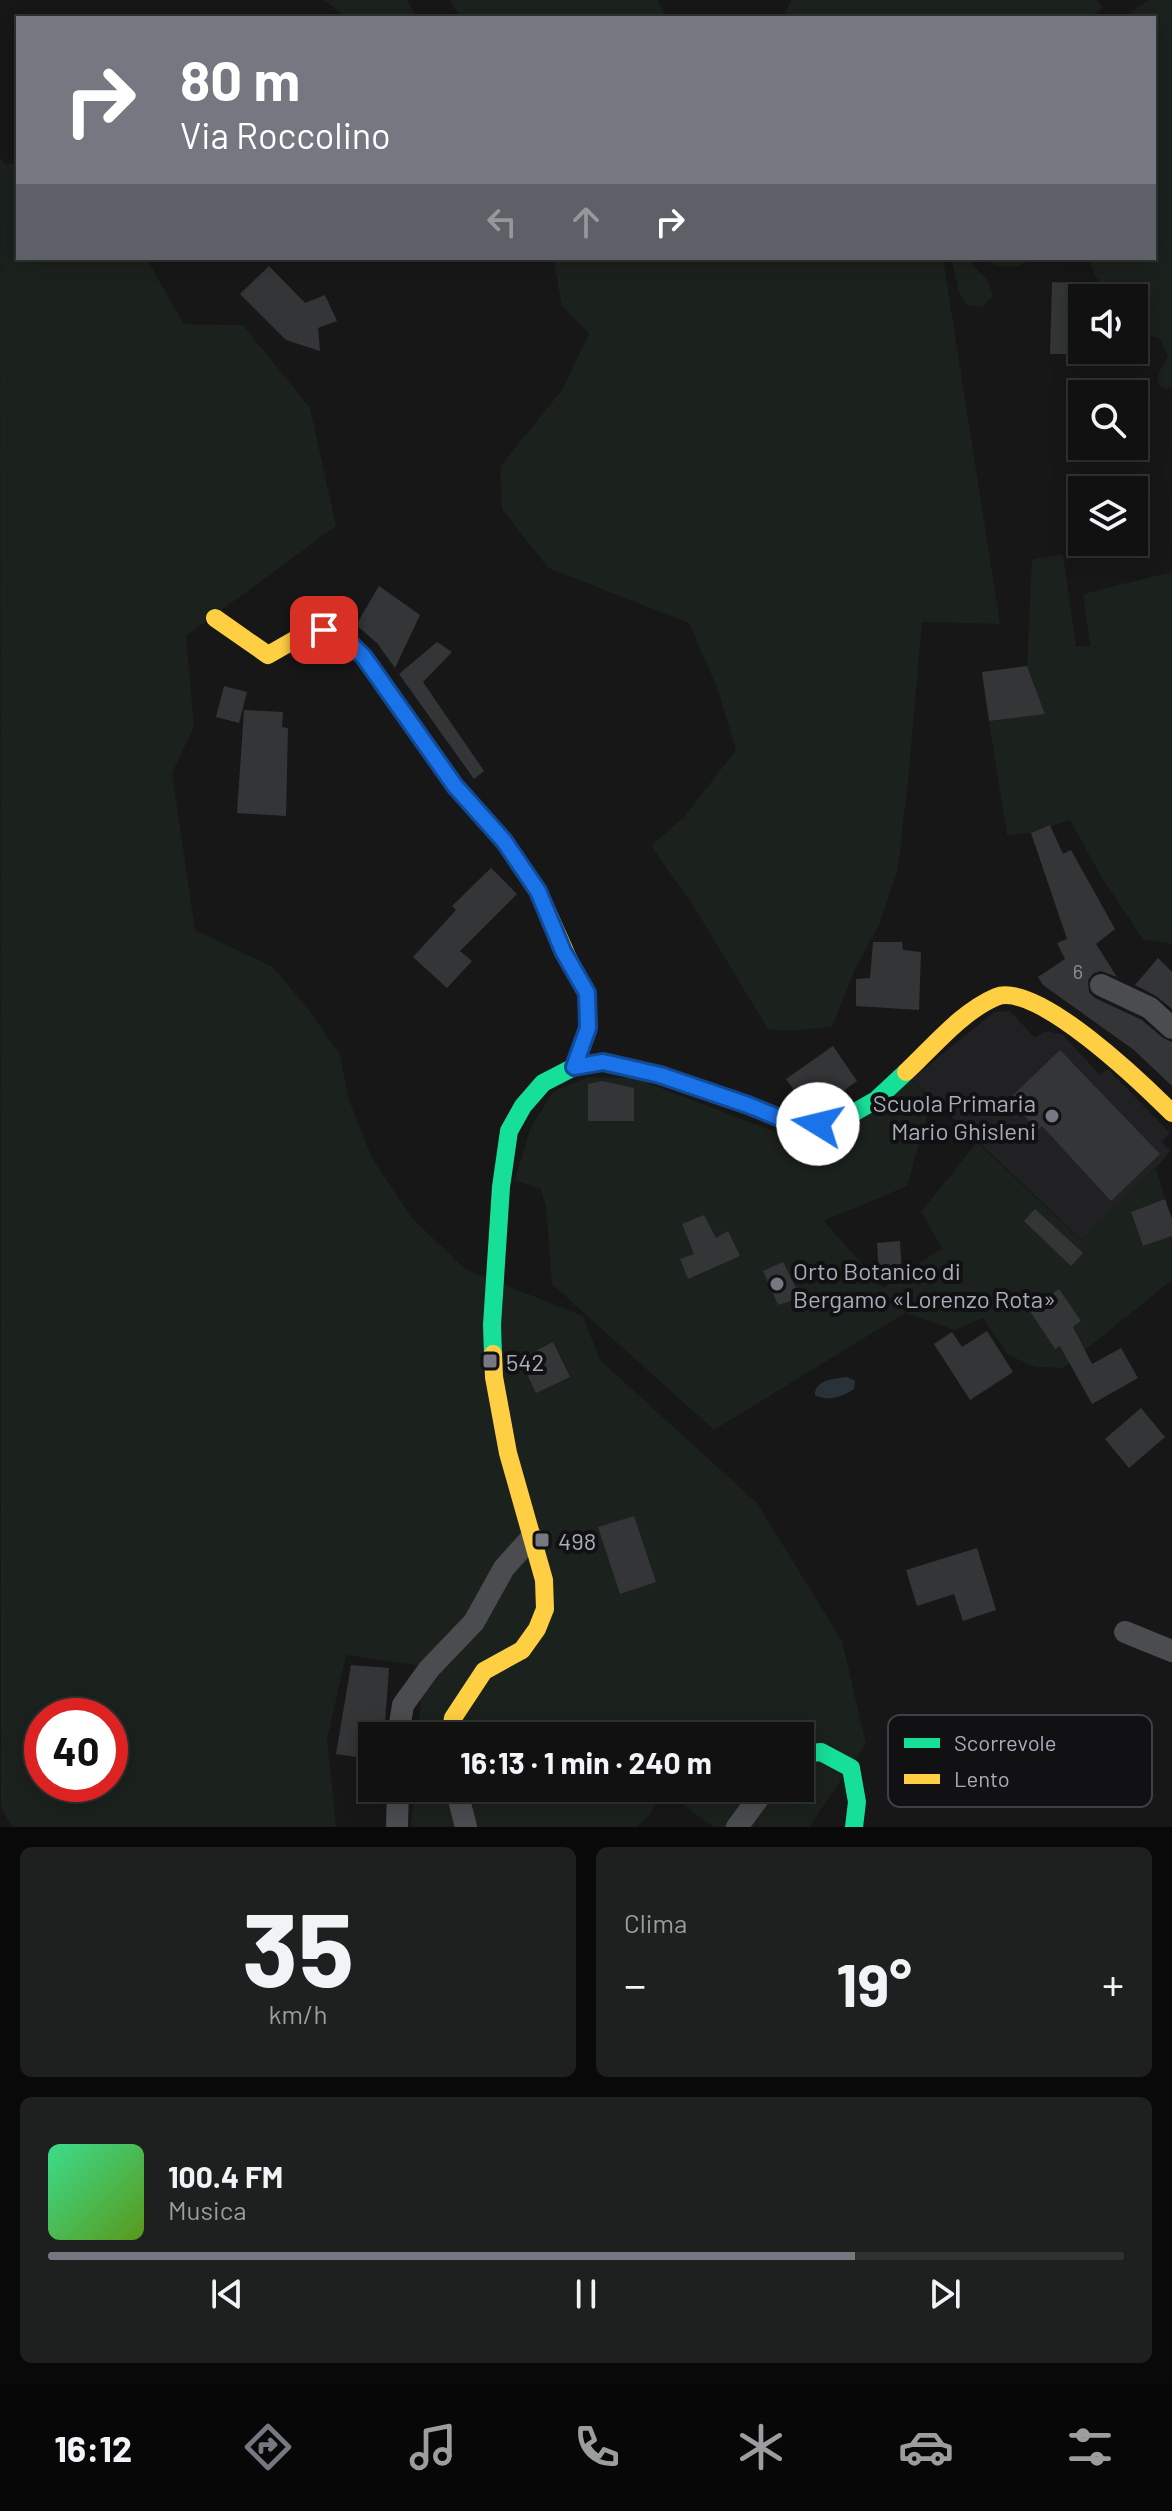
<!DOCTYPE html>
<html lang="it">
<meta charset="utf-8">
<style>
:root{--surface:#111;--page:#1e1f1f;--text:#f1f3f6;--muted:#9c9d9f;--line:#303131;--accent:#757880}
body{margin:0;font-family:Barlow,sans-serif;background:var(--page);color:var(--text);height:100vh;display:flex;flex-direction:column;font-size:30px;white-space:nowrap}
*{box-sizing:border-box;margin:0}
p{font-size:26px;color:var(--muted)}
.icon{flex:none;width:44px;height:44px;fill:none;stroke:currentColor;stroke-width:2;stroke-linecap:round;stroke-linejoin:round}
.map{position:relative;height:1827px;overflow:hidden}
.drawer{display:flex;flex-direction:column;gap:20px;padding:20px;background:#090909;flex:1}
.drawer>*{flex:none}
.banner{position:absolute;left:16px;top:16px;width:1140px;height:244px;border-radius:0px;box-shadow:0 4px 20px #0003,0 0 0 2px var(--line);background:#757880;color:#fff;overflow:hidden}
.tools{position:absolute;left:1068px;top:284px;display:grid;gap:16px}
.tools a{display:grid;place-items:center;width:80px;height:80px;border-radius:0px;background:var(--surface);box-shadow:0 4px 20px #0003,0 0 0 2px var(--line);font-size:40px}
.speed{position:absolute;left:24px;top:1698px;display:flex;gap:16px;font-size:40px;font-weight:700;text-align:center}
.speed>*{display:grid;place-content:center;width:104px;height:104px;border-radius:50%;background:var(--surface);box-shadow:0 4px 20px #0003,0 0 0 2px var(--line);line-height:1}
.speed .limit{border:12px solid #d22;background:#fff;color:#111}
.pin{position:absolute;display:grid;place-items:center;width:68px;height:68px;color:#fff;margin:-34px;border-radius:16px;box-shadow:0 4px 12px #0006}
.me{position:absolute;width:88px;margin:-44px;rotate:279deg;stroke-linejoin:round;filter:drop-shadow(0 0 6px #0008)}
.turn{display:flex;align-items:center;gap:28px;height:168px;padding:0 32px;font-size:36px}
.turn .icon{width:104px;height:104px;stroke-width:2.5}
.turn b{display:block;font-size:56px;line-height:68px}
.lanes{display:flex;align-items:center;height:76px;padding:0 32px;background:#0003;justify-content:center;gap:40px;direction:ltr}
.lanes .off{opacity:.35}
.big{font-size:60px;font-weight:700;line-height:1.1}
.drawer .tile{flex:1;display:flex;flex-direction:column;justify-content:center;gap:12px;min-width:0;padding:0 28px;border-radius:12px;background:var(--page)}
.drawer .dial{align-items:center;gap:0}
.dial b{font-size:104px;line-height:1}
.song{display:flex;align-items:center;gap:24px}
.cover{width:96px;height:96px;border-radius:12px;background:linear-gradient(135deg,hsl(150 70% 55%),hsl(90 70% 35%))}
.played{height:8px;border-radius:4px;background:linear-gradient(90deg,var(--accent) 75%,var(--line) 75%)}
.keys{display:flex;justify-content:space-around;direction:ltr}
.heat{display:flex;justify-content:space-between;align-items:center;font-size:44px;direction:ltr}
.drawer .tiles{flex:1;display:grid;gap:20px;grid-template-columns:1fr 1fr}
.tile:last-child{grid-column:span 2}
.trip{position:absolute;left:358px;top:1722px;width:456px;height:80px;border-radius:0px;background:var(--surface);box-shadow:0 4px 20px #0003,0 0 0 2px var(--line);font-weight:700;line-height:80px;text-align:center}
.menu{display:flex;height:128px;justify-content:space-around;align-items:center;background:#070707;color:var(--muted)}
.menu .icon{width:56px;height:56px}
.menu .selected{color:var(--accent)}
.menu b{font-size:36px;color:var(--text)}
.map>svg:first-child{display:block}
.built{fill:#212124}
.green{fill:#1b211c;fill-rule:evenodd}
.water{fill:#2a3239}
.building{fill:#343537}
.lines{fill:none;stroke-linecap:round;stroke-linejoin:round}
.street{stroke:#4b4c50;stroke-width:22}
.fast{stroke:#16e098;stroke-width:18}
.slow{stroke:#ffcf43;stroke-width:18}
.route-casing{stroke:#114b97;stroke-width:20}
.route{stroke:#1a73e8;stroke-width:14}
.poi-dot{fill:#757880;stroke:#111113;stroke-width:3}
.labels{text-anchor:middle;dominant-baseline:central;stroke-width:8;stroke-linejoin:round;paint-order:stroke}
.number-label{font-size:20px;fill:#8b8f98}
.poi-label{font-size:24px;fill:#a8adb8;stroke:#111113;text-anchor:start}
.key{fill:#111113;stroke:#3e4045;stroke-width:2}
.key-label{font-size:22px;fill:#a8adb8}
</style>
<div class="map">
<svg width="1172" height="1827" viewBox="0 0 1172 1827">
<rect width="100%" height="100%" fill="#171717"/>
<polygon class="built" points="1010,1011 1035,1038 1045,1031 1062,1034 1100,1075 1108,1069 1170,1133 1162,1142 1170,1151 1156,1168 1082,1240 912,1079 994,1012"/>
<g class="green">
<polygon points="324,0 407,0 417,18 347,18"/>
<polygon points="449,0 657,0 668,18 461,18"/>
<polygon points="791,0 1097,0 1103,8 1090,18 783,18"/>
<path d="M 1149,0 L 1172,0 L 1172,387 L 1165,389 L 1160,386 L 1157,377 L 1168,355 L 1159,338 L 1152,336 C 1139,346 1139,368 1113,352 L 1113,350 L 1134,350 L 1134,298 L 1110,298 L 1094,274 L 1089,258 L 1154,258 L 1154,18 L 1122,18 Z"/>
<path d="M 0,157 L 5,164 L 18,163 L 18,258 L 146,258 L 184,324 L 243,325 L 310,408 L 336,526 L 186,636 L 194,727 L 172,773 L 195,930 L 273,967 L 307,1008 L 340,1054 L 349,1100 L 372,1158 L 412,1218 L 465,1269 L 583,1316 L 600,1360 L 757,1503 L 842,1641 L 866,1744 L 809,1827 L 714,1827 L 679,1802 L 678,1788 L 800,1788 L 800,1736 L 418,1736 L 423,1666 L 346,1655 L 327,1740 L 336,1827 L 12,1827 L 1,1807 ZM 42,1716 L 110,1716 L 110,1784 L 42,1784 Z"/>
<polygon points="553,258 943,258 1000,624 922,622 908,780 898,869 879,925 856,967 832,1027 787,1031 768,1029 696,910 651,846 684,817 736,750 718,690 689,623 548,568 502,509 500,467 562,390 589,334 562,306"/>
<polygon points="951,258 973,258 971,263 988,281 993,296 982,307 967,305 959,292"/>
<path d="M 976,258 L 1030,258 C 1015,275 994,264 976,258 Z"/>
<polygon points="1063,554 1076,647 1090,646 1083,594 1172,572 1172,944 1143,939 1102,878 1070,820 1031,833 1007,835 989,721 1045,713 1027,666 1032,560"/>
<path d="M 588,1077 L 634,1078 L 789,1137 L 912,1079 L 932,1099 L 907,1186 L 824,1221 L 883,1288 L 942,1248 L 921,1212 L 977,1142 L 1081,1240 L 1156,1168 L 1165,1199 L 1131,1212 L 1143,1246 L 1172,1236 L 1172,1280 L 1063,1368 L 1035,1367 L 1008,1355 L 983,1318 L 955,1330 L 905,1313 L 714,1430 L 552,1284 L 546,1207 L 541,1189 L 515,1180 L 530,1129 L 553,1092 ZM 1059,1290 L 1081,1321 L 1073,1327 L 1077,1334 L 1055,1349 L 1029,1310 Z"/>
<path d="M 414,1788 L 663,1788 C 657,1803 651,1817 637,1827 L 411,1827 Z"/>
</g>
<path class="water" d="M 847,1377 L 855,1381 L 854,1389 C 842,1397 828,1402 815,1395 C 815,1379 835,1379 847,1377 Z"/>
<g class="building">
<polygon points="269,266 305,303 325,295 337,321 318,328 320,351 286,340 240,294"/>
<polygon points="1052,282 1082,283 1082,354 1050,354"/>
<polygon points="379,586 420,615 395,668 377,643 356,625"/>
<polygon points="437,642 452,652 423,682 484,771 474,779 399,674"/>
<polygon points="1027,666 1045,714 989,721 982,672"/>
<polygon points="224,686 247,692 239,723 216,717"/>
<polygon points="244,710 283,712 282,727 288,728 286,816 237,813"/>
<polygon points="1050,825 1063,854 1071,850 1115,929 1096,944 1117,977 1101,971 1094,973 1088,980 1089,992 1095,998 1142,1020 1163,1038 1172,1042 1172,1086 1134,1050 1043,985 1038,977 1065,959 1057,943 1067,939 1031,833"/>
<polygon points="491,868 517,894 460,951 472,961 447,988 413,957 456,910 452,906"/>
<polygon points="873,942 902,942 903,950 921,952 919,1010 856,1006 856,979 870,978"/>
<polygon points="1158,958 1172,972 1172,1009 1156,996 1135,985"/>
<polygon points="833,1046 857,1081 828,1102 816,1105 815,1102 804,1104 786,1079"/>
<polygon points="1060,1050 1160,1154 1111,1201 1042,1126 1038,1130 1009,1099"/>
<polygon points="602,1081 634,1088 634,1121 588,1121 588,1084"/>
<polygon points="1165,1199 1172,1219 1172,1236 1143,1246 1131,1212"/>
<polygon points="1035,1209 1083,1253 1071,1266 1024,1221"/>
<polygon points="704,1215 716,1238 728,1231 740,1256 688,1279 680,1259 694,1254 682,1224"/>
<polygon points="900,1241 902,1276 879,1278 877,1243"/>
<polygon points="783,1262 801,1298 778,1305 763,1271"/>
<polygon points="1059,1289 1081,1321 1073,1327 1092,1364 1121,1348 1138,1378 1092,1404 1060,1346 1055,1349 1029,1310"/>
<polygon points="987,1331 1013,1372 970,1400 934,1344 952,1332 962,1347"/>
<polygon points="553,1342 570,1377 536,1393 520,1359"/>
<polygon points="1141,1408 1165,1437 1129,1468 1105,1439"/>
<polygon points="634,1516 656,1582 620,1594 598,1527"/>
<polygon points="977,1548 996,1610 963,1621 954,1594 917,1606 906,1570"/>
<polygon points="351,1665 389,1668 384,1736 372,1736 372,1793 357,1793 356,1757 336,1754"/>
</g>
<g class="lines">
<g class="street">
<polyline points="1101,985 1150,1008 1172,1028"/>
<polyline points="1125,1632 1172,1651"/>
<polyline points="398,1736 403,1705 429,1669 474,1622 504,1568 532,1537"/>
<polyline points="456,1788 466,1827"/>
<polyline points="397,1827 398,1788"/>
<polyline points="737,1827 766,1788"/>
</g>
<g class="fast">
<polyline points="572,967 587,993 588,1028 574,1067"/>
<polyline points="493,1354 492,1325 501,1187 509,1131 523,1106 543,1083 574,1067 603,1062 660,1075 748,1105 792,1123 818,1124 848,1116 876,1100 906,1072"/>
<polyline points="800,1754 821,1752 851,1768 857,1802 854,1827"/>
</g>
<g class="slow">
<polyline points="215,618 268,655 296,639 318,631 338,636 364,657 455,786 504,841 538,891 572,967"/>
<path d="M 906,1072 C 933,1047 961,1012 996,997 C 1036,980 1144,1085 1172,1113"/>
<polyline points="450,1736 453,1718 484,1671 522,1650 537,1629 545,1609 544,1580 508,1453 494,1377 493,1354"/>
</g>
</g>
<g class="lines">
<g class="route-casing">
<polyline id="route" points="324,630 346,639 364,657 455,786 504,841 538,891 563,951 587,993 588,1028 574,1067 603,1062 660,1075 748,1105 792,1123 818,1124"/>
</g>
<use href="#route" class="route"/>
</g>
<g class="poi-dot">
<circle cx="1052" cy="1116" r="8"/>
<circle cx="777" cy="1284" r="8"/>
<rect x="482" y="1353" width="16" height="16" rx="4"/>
<rect x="534" y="1532" width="16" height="16" rx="4"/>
</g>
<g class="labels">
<g class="number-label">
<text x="1078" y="971">6</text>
</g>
<g class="poi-label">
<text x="1036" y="1102" text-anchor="end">Scuola Primaria<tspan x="1036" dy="28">Mario Ghisleni</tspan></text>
<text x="793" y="1270">Orto Botanico di<tspan x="793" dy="28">Bergamo «Lorenzo Rota»</tspan></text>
<text x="506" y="1361">542</text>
<text x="558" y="1540">498</text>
</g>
</g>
<rect x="888" y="1715" width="264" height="92" rx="12" class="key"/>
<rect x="904" y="1738" width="36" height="10" fill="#16e098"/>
<rect x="904" y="1774" width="36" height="10" fill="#ffcf43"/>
<g class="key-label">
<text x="954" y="1751">Scorrevole</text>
<text x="954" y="1787">Lento</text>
</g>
</svg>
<div class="tools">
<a><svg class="icon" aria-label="sound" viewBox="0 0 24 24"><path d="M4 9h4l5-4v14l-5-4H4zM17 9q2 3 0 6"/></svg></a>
<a><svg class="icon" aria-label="search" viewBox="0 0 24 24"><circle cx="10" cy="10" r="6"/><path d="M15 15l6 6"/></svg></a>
<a><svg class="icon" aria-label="layers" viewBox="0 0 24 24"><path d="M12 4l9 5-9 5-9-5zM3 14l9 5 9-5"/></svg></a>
</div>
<div class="speed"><div class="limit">40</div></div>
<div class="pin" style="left:324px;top:630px;background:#d93025"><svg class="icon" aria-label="arrive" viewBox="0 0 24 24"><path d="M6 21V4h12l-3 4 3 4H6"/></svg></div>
<svg class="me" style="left:818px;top:1124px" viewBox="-20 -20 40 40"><circle r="19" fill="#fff"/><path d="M0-13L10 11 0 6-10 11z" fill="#1a73e8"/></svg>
<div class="trip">16:13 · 1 min · 240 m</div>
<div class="banner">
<div class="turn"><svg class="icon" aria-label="right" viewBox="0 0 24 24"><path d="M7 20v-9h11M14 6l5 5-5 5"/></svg><div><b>80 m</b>Via Roccolino</div></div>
<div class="lanes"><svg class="icon off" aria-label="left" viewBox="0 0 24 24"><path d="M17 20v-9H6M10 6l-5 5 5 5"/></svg><svg class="icon off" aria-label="ahead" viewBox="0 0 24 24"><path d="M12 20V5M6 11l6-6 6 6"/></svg><svg class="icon" aria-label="right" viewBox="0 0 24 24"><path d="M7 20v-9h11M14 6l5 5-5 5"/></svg></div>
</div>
</div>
<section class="drawer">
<div class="tiles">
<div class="tile dial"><b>35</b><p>km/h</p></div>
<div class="tile"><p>Clima</p>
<div class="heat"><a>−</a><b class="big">19°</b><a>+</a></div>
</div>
<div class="tile">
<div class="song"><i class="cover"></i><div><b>100.4 FM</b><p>Musica</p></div></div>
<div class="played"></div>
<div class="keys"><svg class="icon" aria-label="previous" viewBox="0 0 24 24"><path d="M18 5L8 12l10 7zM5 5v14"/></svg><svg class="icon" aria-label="pause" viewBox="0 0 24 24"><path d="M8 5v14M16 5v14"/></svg><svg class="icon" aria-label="next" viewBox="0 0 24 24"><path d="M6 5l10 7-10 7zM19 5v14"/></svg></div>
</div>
</div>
</section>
<nav class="menu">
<b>16:12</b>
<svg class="icon selected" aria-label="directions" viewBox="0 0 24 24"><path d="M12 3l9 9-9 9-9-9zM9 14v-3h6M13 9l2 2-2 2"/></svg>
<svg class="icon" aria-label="music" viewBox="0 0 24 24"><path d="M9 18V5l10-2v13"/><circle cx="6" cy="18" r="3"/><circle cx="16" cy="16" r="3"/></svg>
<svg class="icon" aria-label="phone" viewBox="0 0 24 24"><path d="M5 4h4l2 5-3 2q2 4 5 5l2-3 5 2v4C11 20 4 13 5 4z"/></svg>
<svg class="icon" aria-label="climate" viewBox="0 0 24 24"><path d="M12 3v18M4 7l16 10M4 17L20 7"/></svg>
<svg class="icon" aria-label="car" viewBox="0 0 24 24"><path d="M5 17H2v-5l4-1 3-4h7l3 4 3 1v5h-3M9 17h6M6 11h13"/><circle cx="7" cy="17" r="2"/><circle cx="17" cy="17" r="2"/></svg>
<svg class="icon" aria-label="filters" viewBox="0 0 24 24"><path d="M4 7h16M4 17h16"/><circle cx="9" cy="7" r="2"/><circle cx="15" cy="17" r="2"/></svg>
</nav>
